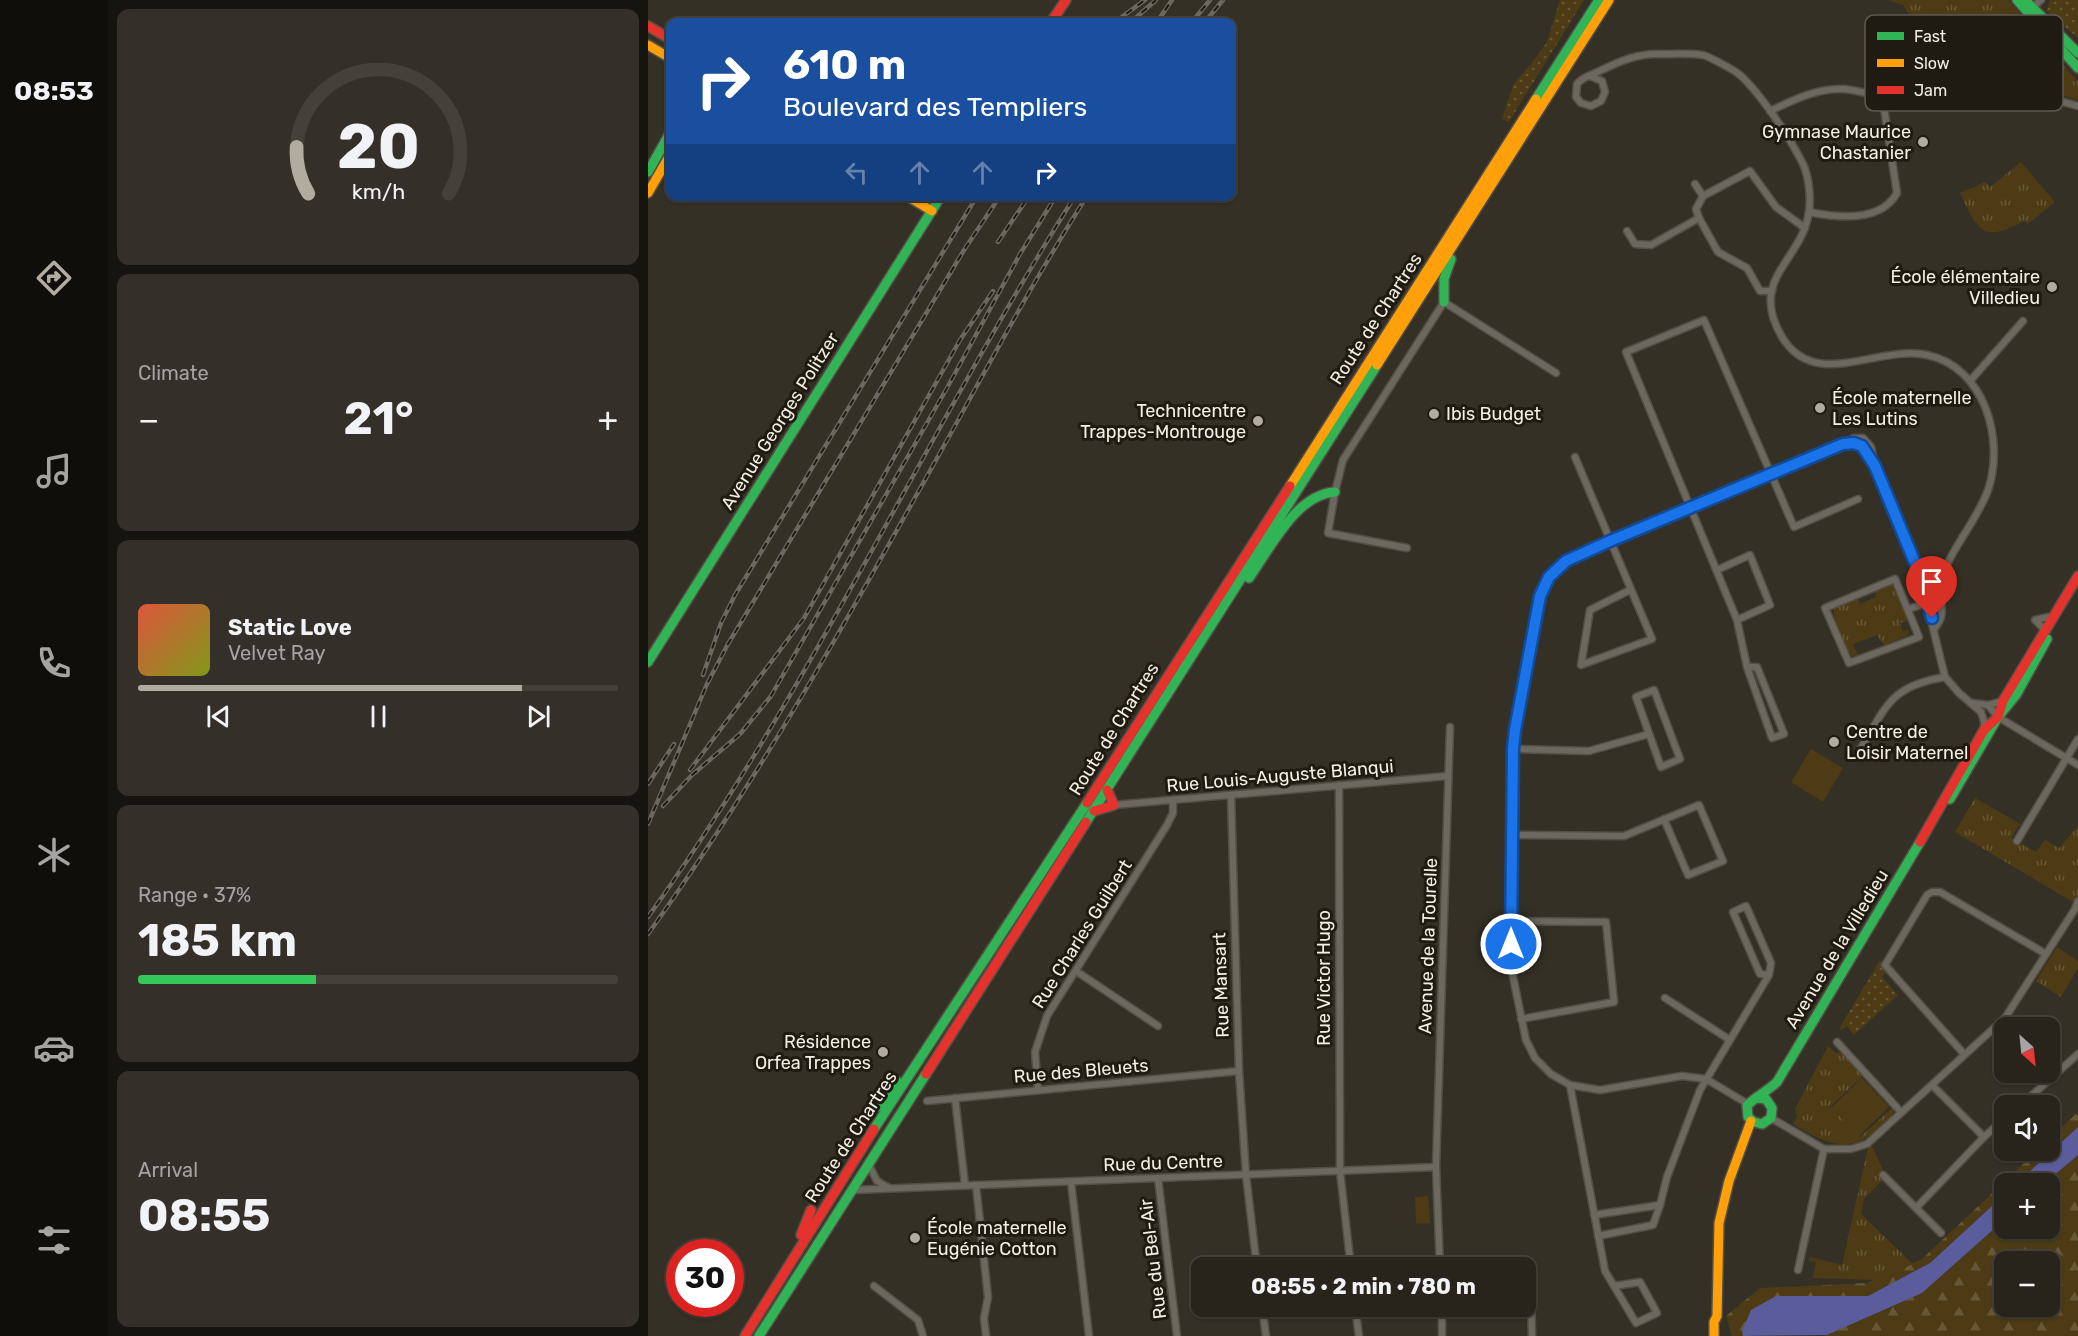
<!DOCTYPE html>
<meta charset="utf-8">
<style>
:root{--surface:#28241c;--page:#343029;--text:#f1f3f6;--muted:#a5a4a3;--line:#44413b;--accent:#b2aca0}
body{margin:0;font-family:Rubik,sans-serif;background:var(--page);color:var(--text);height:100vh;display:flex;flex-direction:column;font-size:22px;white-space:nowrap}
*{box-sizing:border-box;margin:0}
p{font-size:20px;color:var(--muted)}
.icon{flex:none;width:33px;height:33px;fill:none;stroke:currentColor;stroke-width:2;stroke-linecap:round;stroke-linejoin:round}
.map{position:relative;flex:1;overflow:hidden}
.drawer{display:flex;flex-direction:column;gap:9px;padding:9px;background:#16140f;width:540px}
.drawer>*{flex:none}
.hud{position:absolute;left:18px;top:18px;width:570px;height:183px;border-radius:12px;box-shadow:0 2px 4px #0004,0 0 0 2px var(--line);background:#1a4fa0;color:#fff;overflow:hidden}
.needle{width:39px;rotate:153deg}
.fabs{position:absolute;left:1346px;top:1017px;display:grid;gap:12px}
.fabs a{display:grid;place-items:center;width:66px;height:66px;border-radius:12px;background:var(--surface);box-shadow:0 2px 4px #0004,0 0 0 2px var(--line);font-size:30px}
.speed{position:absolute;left:18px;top:1239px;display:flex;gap:12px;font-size:30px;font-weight:700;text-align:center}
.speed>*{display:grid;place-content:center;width:78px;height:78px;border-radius:50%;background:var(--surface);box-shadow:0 2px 4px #0004,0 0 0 2px var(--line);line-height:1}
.speed .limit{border:9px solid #d22;background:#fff;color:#111}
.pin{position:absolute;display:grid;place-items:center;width:51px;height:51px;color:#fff;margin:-62px -26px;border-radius:50% 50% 50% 0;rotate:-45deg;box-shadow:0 0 6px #0007}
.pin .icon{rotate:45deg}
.me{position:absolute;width:66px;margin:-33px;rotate:0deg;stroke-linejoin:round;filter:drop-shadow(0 0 4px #0008)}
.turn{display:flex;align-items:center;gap:21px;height:126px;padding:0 18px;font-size:27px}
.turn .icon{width:78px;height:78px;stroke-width:2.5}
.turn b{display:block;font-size:42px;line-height:51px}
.lanes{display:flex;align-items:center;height:57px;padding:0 18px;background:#0003;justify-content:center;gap:30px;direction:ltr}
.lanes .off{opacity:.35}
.big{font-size:45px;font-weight:700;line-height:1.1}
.drawer .widget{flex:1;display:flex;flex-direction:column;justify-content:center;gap:9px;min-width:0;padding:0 21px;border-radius:12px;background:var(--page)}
.drawer .dial{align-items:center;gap:0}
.dial svg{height:156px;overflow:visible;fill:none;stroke:var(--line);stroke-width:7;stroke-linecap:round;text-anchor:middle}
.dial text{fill:var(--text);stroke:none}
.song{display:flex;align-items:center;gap:18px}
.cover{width:72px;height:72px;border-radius:9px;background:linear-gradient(135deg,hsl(10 70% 55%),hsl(70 70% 35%))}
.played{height:6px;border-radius:3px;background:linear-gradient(90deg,var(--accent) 80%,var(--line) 80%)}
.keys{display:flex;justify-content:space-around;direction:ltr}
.heat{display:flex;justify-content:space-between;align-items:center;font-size:33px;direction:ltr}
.charge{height:9px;border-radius:4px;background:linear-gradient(90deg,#34c759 37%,var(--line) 0)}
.trip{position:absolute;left:543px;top:1257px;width:345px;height:60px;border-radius:12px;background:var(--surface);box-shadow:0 2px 4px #0004,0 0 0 2px var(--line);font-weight:700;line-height:60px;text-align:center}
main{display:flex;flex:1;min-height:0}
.tabs{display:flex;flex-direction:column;width:108px;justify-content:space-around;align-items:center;background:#100e0b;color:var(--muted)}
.tabs .icon{width:42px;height:42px}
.tabs .selected{color:var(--accent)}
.tabs b{font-size:27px;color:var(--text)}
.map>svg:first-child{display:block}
.grass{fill:url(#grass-dots)}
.forest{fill:url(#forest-firs);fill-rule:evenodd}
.park{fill:url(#park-tufts)}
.pitch{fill:#4c3b15}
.water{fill:#5b5c9c}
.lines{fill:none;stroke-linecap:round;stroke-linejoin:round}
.street-casing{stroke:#544f45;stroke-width:9}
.fast-casing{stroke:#544f45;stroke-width:12}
.slow-casing{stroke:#544f45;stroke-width:12}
.jam-casing{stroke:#544f45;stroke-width:12}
.street{stroke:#6c6860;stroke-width:6}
.fast{stroke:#30b455;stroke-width:9}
.slow{stroke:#ff9f0a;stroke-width:9}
.jam{stroke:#e5322d;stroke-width:9}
.rail-casing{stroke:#6c6760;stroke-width:4.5}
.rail{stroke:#1f1a12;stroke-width:2;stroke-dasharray:7;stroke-linecap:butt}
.route-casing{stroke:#114b97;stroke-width:15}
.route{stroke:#1a73e8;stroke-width:10}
.poi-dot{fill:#b2aca0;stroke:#1f1a12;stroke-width:2}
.labels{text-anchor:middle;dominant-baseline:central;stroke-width:6;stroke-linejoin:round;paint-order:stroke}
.poi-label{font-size:18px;fill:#f5efe3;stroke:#1f1a12;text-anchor:end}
.street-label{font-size:18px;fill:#f5efe3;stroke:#1f1a12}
.key{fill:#1f1a12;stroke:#5f5a51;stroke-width:1.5}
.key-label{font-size:16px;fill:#f5efe3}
</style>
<main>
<nav class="tabs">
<b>08:53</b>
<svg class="icon selected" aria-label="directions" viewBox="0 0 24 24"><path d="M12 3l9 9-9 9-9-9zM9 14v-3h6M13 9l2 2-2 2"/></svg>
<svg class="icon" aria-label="music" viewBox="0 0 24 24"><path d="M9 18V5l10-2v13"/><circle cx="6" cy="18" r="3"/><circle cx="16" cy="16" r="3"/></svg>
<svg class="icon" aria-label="phone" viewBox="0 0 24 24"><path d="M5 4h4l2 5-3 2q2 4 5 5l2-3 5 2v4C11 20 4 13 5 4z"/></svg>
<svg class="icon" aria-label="climate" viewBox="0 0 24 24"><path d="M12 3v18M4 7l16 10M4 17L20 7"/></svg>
<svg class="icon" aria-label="car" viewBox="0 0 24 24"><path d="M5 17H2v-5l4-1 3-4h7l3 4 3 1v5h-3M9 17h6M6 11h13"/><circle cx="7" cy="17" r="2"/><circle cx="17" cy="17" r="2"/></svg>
<svg class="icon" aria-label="filters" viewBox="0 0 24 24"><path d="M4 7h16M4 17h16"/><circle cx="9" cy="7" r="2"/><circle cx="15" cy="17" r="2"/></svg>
</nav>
<section class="drawer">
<div class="widget dial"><svg viewBox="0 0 100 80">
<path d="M14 69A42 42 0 1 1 86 69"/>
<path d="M14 69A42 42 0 0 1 8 45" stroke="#b2aca0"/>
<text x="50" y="56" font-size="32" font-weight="700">20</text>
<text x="50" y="72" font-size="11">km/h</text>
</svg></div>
<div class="widget"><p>Climate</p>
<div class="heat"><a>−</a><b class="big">21°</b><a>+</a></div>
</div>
<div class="widget">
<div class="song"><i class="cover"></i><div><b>Static Love</b><p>Velvet Ray</p></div></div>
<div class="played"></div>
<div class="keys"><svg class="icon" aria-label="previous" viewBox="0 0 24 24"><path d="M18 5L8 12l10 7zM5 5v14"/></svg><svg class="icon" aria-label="pause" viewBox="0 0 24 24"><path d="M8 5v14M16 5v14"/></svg><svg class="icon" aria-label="next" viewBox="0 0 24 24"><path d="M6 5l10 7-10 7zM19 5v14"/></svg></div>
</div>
<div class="widget"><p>Range · 37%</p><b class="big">185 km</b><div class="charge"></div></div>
<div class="widget"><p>Arrival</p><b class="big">08:55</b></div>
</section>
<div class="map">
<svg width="1430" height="1336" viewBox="0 0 1430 1336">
<defs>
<pattern id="grass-dots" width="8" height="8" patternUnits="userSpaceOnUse" patternTransform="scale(1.5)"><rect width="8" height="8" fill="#4c3b15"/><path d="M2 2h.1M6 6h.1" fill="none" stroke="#665837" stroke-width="1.8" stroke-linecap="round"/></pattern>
<pattern id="forest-firs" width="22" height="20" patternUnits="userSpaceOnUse" patternTransform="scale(1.5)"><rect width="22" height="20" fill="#4c3b15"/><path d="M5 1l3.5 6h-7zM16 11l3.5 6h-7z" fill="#665837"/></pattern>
<pattern id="park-tufts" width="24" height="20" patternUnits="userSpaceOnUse" patternTransform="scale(1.5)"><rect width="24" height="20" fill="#4c3b15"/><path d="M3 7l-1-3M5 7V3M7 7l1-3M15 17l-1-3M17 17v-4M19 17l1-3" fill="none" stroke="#665837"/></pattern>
</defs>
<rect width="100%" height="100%" fill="#353025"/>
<g class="grass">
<polygon points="912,0 936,0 861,122 854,119 865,85 886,60 899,42"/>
<polygon points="1402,0 1430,0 1430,38 1398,11"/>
<polygon points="1232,960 1239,971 1234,977 1250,995 1206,1035 1199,1026 1193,1030 1191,1029"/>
</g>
<g class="forest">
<polygon points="1430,1112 1430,1127 1369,1183 1356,1184 1356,1195 1282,1263 1220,1296 1128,1296 1094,1331 1095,1336 1084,1336 1078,1316 1112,1288 1219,1283 1274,1259 1389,1151 1401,1150 1401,1139"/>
<path d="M 1430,1155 L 1430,1336 L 1176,1336 L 1274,1293 L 1356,1220 L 1356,1228 L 1401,1228 L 1401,1184 L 1397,1183 ZM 1356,1262 L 1401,1262 L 1401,1306 L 1356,1306 Z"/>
</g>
<g class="park">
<polygon points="1240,0 1360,0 1430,82 1430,100 1306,64 1281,32 1268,25 1255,5"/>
<path d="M 1373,162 L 1407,202 L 1380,224 L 1376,221 C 1335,243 1330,232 1312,193 L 1337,182 L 1342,187 Z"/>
<path d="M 1246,585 L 1260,621 L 1252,623 L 1255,632 L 1261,629 L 1260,635 L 1236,645 L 1229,635 L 1205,644 L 1210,656 L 1204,656 C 1196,647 1182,616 1187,606 L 1209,597 L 1212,604 L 1228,597 L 1226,590 Z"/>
<polygon points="1327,798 1374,825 1370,826 1363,838 1388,852 1397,840 1411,848 1430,826 1430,896 1426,902 1423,901 1307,832"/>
<polygon points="1409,947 1430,961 1430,968 1413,997 1388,981"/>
<path d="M 1180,1046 L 1188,1053 L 1195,1052 L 1216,1075 L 1183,1106 L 1212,1137 L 1244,1108 L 1246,1110 C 1244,1118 1238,1122 1232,1128 C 1201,1156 1176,1143 1145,1124 L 1149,1117 L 1147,1109 Z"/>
<polygon points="1224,1146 1235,1170 1235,1180 1216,1199 1213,1214 1265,1264 1229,1280 1165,1278 1168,1262 1160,1261 1162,1257 1194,1265 1219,1152 1221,1147"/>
</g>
<g class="pitch">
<polygon points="1163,749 1195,768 1175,802 1143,782"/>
<polygon points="1214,1078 1241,1107 1211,1136 1184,1107"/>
<polygon points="780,1196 782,1223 768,1224 767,1197"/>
</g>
<g class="water">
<polygon points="1430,1127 1430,1155 1397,1183 1369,1183"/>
<polygon points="1356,1195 1356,1220 1274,1293 1179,1335 1095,1336 1094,1331 1103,1310 1128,1296 1220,1296 1282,1263"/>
</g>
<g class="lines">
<g class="street-casing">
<g id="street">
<polyline points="1384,8 1393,0"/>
<path d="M 942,76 L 954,81 L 957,92 L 953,101 L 943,106 L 933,103 L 928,97 L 929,84 C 934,78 938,77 945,74 C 967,64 986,53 1012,54 C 1026,54 1041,53 1055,55 C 1062,57 1086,70 1092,75 C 1113,94 1142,138 1155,164 C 1161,177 1163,197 1161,211 C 1155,261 1099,278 1134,337 C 1167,392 1231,344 1279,355 C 1337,367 1357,440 1340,490 C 1333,510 1319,529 1308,548 C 1300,561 1293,576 1293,592 C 1292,607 1298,614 1287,628"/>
<path d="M 1122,111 C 1145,100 1169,88 1195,89 C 1211,90 1226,97 1242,94 L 1302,71 L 1430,106"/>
<polyline points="1047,184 1055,196 1102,171 1128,207 1157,228"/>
<path d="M 1161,212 C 1190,218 1233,222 1249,193 L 1234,95"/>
<polyline points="1051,218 1048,209 1055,196"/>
<polyline points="979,231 987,244 1003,245 1051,218 1070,252 1099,268 1112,291 1124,291"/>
<polyline points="1322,381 1375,321"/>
<polyline points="927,457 1004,639 933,665 942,610 982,590"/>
<polyline points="1227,466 1223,447 1215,438 1206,438 1195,444 1206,443 1214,445 1227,466 1272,575 1297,677 1311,693 1333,712 1336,721 1336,730"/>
<polyline points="759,548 680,533 687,492 695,460 796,302 908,373"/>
<polyline points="1069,570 1102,555 1122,605 1089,620"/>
<polygon points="1247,579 1271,637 1201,663 1177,608"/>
<polyline points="1260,609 1280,603"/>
<polyline points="1284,618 1288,611 1291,597"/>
<polyline points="1397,630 1387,620 1405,616"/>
<polyline points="1099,667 1109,667 1136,734 1124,738 1099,667 1089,620 978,352 1056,320 1146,527 1210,499"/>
<polygon points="1006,690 1032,759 1013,767 988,697"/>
<polyline points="1324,703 1340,705 1355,701"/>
<polyline points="1340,705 1350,717 1430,765"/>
<path d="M 1213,748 C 1239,705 1243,686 1297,677"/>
<polyline points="865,749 941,751 1001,734"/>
<polyline points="691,785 692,1171 703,1268"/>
<polyline points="583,795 591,1071 598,1175 609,1268"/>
<polyline points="466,805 800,776"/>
<polyline points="865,835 976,836 1051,805 1075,861 1040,875 1016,819"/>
<polyline points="1369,841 1430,739"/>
<polyline points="863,921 958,922 966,1002 873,1019"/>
<polyline points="428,971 510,1026"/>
<polyline points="1017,998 1082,1040"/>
<polyline points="1357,1018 1365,1028"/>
<polyline points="1189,1042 1253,1112"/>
<polyline points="1316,1054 1237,965 1279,895 1284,892 1292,892 1398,954"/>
<polyline points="922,1085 957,1271 988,1323 1009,1313 992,1282 966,1286"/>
<polyline points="1284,1085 1336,1137"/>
<polyline points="390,1090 387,1052 399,1016 519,825 525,813 525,800"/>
<polyline points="307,1098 317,1185"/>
<polyline points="279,1101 591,1071"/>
<polyline points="1100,1104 1058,1079 1034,1076 952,1090 922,1085 903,1074 887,1058 878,1040 863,967 865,749 867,730 892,596 901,577 918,561 1195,444"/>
<polyline points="1372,1106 1430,1054"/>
<polyline points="1123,1118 1176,1149 1203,1149 1219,1144 1357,1018 1427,909 1430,901"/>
<polyline points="221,1165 229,1181 241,1188"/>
<polyline points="1235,1175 1293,1233"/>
<polyline points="510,1178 529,1336"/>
<polyline points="423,1182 441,1336"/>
<polyline points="328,1185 340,1297 336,1318 338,1336"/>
<polyline points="205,1190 788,1167"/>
<polyline points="1012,1205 1019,1177 1052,1090 1121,975 1123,963 1098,906 1085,912 1112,974 1121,975"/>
<polyline points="1268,1208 1336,1137 1356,1119"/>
<polyline points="946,1215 1012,1205 1005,1225 950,1236"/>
<polyline points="792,1268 788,1167 802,727"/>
<polyline points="1150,1270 1176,1149"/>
<polyline points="226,1286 270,1320 275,1336"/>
<polyline points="878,1295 883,1295 884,1336"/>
<polyline points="614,1306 618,1336"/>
<polyline points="707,1306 711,1336"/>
<polyline points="794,1306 794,1336"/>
</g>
</g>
<g class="fast-casing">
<g id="fast">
<polyline points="1369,0 1430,68"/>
<polyline points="1377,0 1430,53"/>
<polyline points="888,99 951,0"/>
<polyline points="0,172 22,133"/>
<polyline points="796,302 796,279 803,259"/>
<path d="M 601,578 C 622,549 648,494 687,492"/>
<polyline points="0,662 293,196"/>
<polyline points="1302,799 1350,717 1368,695 1399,639"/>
<polyline points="438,822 729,365"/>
<path d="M 1110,1098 L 1118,1099 L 1124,1108 L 1123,1118 L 1114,1124 L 1106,1122 L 1100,1117 L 1099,1106 C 1105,1098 1120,1091 1129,1082 L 1272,842"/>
<polyline points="230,1107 250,1082"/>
<polyline points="226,1129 439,803"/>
<polyline points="111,1336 278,1074"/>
</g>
</g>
<g class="slow-casing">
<g id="slow">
<polyline points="0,45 22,58"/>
<polyline points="0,193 22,155"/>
<polyline points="259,196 284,211"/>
<polyline points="729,365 961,0"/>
<polyline points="642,486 888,99"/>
<polyline points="1066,1336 1066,1322 1069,1316 1071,1223 1081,1181 1103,1121"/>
</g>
</g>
<g class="jam-casing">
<g id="jam">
<polyline points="403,22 418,0"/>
<polyline points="0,26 22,39"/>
<polyline points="439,803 642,486"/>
<polyline points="446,811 466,805 459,790"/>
<polyline points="1272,842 1336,730 1350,717 1355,701 1430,576"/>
<polyline points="278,1074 438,822"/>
<polyline points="153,1235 163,1210"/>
<polyline points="97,1336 226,1129"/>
</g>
</g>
<use href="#street" class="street"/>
<use href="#fast" class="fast"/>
<use href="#slow" class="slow"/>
<use href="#jam" class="jam"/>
<g class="rail-casing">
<g id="rail">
<polyline points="467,22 497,0"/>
<polyline points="483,22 508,0"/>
<polyline points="509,22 524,0"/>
<polyline points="544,22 562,0"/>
<polyline points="557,22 575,0"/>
<polyline points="350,242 381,196"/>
<polyline points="55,675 73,623 87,595 329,196"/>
<polyline points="42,770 156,618 312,340 345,291"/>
<polyline points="0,784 26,744"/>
<polyline points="15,806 44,775 92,734 123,696 299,388 372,254 408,196"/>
<polyline points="0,824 59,684 80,644 316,250 352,196"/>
<path d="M 0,917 C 163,689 278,433 427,196"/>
<path d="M 0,934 C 114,775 208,604 303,433 C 347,353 390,273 439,196"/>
</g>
</g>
<use href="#rail" class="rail"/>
</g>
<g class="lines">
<g class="route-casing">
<polyline id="route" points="863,944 865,749 867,730 892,596 901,577 918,561 962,541 1195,444 1206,443 1214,446 1227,466 1272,575 1284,618"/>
</g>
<use href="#route" class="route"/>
</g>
<g class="poi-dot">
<circle cx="1275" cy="142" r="6"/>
<circle cx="1404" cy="287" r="6"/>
<circle cx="1172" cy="408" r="6"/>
<circle cx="786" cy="414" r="6"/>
<circle cx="610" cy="421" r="6"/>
<circle cx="1186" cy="742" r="6"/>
<circle cx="235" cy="1052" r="6"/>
<circle cx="267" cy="1238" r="6"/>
</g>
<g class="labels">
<g class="poi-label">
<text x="1263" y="132">Gymnase Maurice<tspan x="1263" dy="21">Chastanier</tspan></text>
<text x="1392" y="277">École élémentaire<tspan x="1392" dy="21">Villedieu</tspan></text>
<text x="1184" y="398" text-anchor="start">École maternelle<tspan x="1184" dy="21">Les Lutins</tspan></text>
<text x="598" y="411">Technicentre<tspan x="598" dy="21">Trappes-Montrouge</tspan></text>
<text x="798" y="414" text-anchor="start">Ibis Budget</text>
<text x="1198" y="732" text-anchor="start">Centre de<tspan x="1198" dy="21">Loisir Maternel</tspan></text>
<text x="223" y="1042">Résidence<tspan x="223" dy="21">Orfea Trappes</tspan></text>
<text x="279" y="1228" text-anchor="start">École maternelle<tspan x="279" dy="21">Eugénie Cotton</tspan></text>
</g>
<g class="street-label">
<text transform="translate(728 319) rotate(-57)">Route de Chartres</text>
<text transform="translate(132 421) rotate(-58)">Avenue Georges Politzer</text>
<text transform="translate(466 729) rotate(-58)">Route de Chartres</text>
<text transform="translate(632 776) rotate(-5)">Rue Louis-Auguste Blanqui</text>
<text transform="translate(434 934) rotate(-58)">Rue Charles Guilbert</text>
<text transform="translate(780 946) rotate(-88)">Avenue de la Tourelle</text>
<text transform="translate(1189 949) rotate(-59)">Avenue de la Villedieu</text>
<text transform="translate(676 978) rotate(-90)">Rue Victor Hugo</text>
<text transform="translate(573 985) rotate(-92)">Rue Mansart</text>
<text transform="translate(433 1071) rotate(-5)">Rue des Bleuets</text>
<text transform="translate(203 1137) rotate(-57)">Route de Chartres</text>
<text transform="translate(515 1163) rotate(-2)">Rue du Centre</text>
<text transform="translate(505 1259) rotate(-97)">Rue du Bel-Air</text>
</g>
</g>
<rect x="1217" y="15" width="198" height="96" rx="9" class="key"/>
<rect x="1229" y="32" width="27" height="8" fill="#30b455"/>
<rect x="1229" y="59" width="27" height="8" fill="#ff9f0a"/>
<rect x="1229" y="86" width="27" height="8" fill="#e5322d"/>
<g class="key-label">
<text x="1266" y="42">Fast</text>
<text x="1266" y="69">Slow</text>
<text x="1266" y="96">Jam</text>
</g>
</svg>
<div class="fabs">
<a><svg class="needle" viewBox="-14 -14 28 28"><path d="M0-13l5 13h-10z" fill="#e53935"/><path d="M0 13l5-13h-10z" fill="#a5a4a3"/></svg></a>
<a><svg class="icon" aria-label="sound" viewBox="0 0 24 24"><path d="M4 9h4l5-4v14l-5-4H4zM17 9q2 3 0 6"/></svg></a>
<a>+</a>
<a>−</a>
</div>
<div class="speed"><div class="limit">30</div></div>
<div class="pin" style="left:1284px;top:618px;background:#d93025"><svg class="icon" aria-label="arrive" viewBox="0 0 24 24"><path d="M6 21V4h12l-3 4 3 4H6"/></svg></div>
<svg class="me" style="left:863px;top:944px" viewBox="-20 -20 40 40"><circle r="17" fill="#1a73e8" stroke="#fff" stroke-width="3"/><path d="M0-11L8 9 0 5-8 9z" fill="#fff"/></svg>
<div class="trip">08:55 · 2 min · 780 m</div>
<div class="hud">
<div class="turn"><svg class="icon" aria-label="right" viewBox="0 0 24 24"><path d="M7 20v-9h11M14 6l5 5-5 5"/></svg><div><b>610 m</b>Boulevard des Templiers</div></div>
<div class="lanes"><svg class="icon off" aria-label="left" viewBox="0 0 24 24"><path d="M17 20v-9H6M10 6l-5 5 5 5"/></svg><svg class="icon off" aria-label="ahead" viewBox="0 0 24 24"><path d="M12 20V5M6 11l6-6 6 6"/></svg><svg class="icon off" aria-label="ahead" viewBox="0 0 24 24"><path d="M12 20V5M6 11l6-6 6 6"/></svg><svg class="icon" aria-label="right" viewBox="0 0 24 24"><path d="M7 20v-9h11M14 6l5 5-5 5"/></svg></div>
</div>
</div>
</main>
